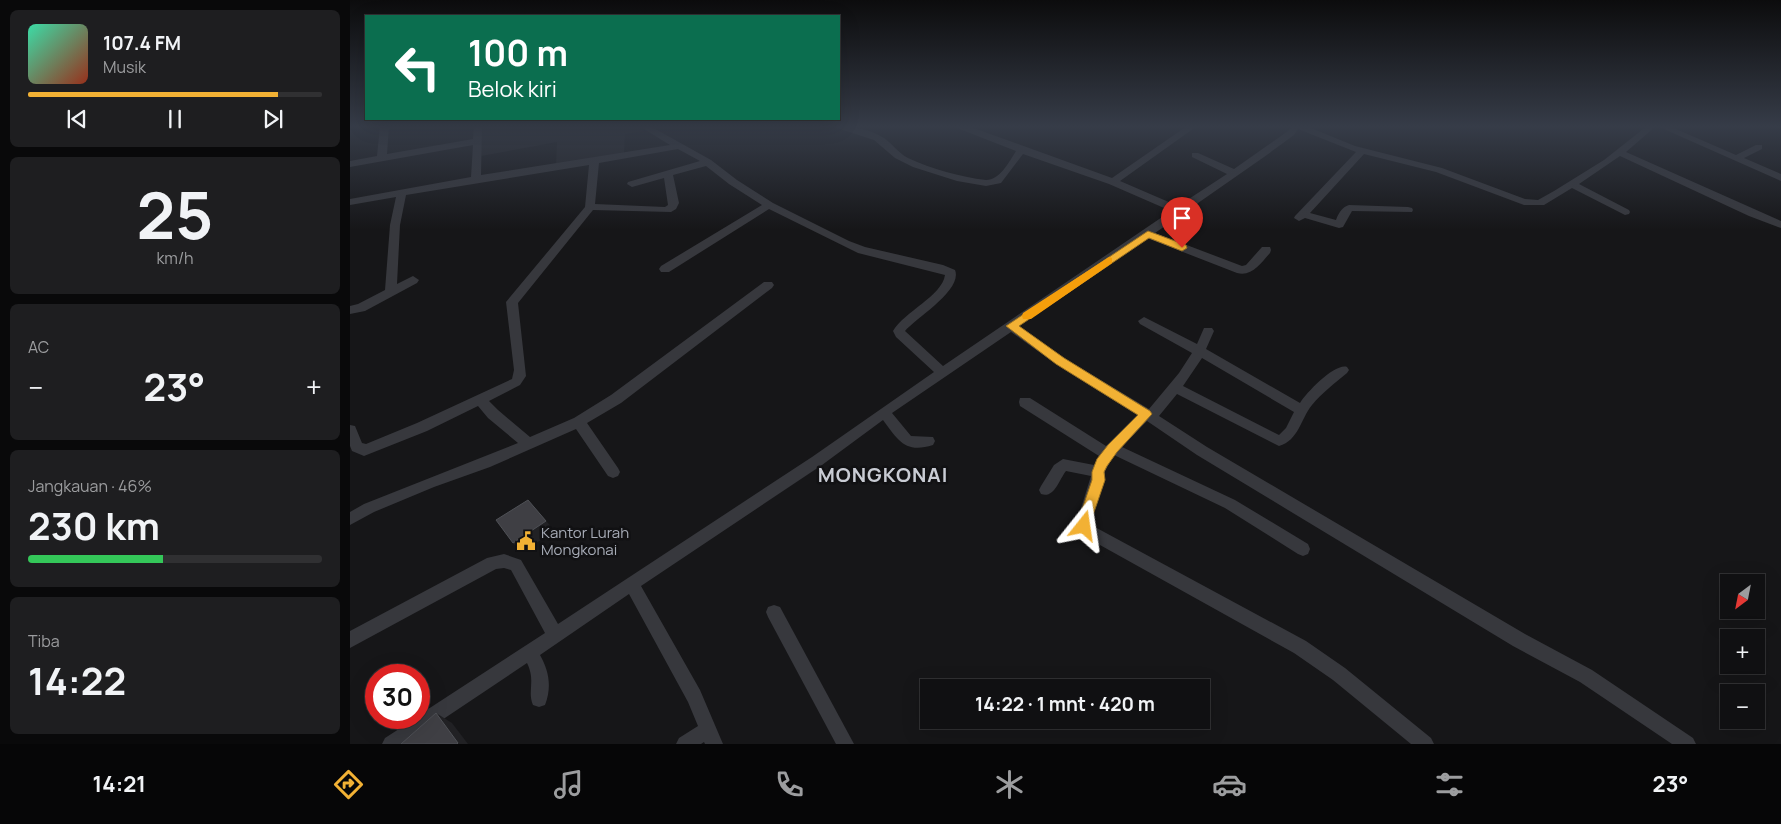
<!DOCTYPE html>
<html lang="id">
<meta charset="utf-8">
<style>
:root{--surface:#101012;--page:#1e1e20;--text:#f1f3f6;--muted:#9c9d9f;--line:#303032;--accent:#f2b134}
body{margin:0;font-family:Manrope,sans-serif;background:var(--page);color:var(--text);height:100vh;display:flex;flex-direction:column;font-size:19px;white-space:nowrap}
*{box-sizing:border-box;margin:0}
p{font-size:16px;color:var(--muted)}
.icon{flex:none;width:28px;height:28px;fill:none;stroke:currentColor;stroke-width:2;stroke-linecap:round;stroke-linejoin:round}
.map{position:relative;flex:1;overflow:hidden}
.details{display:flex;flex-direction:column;gap:10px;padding:10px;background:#09090a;width:350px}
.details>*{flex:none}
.hud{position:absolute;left:15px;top:15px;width:475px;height:105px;border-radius:0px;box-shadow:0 5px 20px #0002,0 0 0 1px var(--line);background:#0b6e4f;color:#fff;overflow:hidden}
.needle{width:32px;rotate:212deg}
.buttons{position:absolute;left:1370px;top:574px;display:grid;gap:10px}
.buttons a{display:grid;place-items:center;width:45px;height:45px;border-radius:0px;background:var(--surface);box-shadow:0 5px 20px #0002,0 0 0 1px var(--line);font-size:25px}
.speed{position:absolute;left:15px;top:664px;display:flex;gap:10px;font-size:25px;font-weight:700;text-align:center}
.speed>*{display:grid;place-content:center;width:65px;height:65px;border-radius:50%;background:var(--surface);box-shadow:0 5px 20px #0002,0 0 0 1px var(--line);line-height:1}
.speed .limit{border:8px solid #d22;background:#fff;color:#111}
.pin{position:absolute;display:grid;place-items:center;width:42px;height:42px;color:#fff;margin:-51px -21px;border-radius:50% 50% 50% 0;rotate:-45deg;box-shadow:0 0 5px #0007}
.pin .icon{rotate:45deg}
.me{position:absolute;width:55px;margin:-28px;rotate:15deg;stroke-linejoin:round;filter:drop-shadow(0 0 4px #0008)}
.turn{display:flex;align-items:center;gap:18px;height:105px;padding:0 20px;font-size:22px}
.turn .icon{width:65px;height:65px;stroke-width:2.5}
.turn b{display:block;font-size:35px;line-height:42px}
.big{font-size:38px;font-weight:700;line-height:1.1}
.details .card{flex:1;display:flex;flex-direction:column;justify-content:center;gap:8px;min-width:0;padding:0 18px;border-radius:8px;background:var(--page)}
.details .dial{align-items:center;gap:0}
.dial b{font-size:65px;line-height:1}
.song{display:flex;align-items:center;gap:15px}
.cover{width:60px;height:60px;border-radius:8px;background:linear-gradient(135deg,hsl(160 70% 55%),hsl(10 70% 35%))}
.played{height:5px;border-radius:2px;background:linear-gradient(90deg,var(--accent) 85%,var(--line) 85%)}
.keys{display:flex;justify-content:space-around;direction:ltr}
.heat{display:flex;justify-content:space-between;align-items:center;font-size:28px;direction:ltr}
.charge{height:8px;border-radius:4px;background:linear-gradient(90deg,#34c759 46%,var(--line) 0)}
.trip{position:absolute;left:570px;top:679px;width:290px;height:50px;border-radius:0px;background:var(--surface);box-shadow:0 5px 20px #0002,0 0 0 1px var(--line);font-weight:700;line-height:50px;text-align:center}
.dock{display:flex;height:80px;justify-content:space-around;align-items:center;background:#060607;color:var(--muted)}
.dock .icon{width:35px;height:35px}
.dock .current{color:var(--accent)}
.dock b{font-size:22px;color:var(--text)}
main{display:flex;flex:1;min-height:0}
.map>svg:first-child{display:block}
.built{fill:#222225}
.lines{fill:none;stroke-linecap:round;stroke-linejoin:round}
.minor{fill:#37383d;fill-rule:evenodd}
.shaded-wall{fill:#212124}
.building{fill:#3f3f44;stroke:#4f5156}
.route{fill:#f2b134;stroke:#9d7322}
.slow{fill:#f59e0b}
.labels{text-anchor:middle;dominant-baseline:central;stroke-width:5;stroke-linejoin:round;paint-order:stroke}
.poi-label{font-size:15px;fill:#a8adb8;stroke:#111113;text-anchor:start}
.district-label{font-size:20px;font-weight:bold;letter-spacing:1px;fill:#c9ccd4;stroke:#111113}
</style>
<main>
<section class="details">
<div class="card">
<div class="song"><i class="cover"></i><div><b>107.4 FM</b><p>Musik</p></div></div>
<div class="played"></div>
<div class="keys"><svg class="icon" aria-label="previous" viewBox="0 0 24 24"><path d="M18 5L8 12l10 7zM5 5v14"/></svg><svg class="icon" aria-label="pause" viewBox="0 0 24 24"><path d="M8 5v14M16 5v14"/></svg><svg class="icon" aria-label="next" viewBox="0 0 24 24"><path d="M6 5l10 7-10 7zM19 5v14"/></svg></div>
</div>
<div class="card dial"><b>25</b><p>km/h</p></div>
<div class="card"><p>AC</p>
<div class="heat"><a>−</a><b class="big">23°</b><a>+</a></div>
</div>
<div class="card"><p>Jangkauan · 46%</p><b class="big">230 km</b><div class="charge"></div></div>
<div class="card"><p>Tiba</p><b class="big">14:22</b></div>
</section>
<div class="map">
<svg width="1431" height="744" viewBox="0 0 1431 744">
<rect width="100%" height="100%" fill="#161618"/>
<polygon class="built" points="130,126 288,126 294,131 275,134 274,153 206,165 207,142 131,156"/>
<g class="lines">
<g class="minor">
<path d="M 30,126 L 39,126 L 37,154 L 123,139 L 124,126 L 132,126 L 131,175 L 320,145 L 289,126 L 300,126 L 361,160 L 387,180 L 423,203 L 499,241 L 515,247 L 593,265 L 605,270 C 613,290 566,318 555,331 L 593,366 L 821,211 L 759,184 L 673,154 L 651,183 L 636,186 L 607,181 L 563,167 L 545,158 L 524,140 L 487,128 L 486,126 C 502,126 520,129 534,138 C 543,144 548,153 558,158 C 582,169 610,177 636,180 C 650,180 659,162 666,151 L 607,128 L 606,126 L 618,126 L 762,178 L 837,126 L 847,126 L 770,181 L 828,206 L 877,174 L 842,157 L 842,153 L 848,153 L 884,169 L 938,131 L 942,126 L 956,126 L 1005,146 L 1092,168 L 1175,199 L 1188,200 L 1204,191 L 1254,160 L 1297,126 L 1306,126 L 1276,152 L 1431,221 L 1431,228 L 1399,216 L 1270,156 L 1229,184 L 1279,210 L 1280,212 L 1279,214 L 1275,215 L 1222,188 L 1194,205 L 1174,205 L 1086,172 L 1014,154 L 960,213 L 986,220 C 988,214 992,207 999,205 L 1058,207 L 1062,208 L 1063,210 L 1062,212 L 1002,211 L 993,227 L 989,228 L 955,218 L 949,221 L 944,218 L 945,216 L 1006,152 L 948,129 L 944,135 L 914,157 L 805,233 L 892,266 L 896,265 L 912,247 L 920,247 L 921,250 L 920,253 C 911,263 902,277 887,273 L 797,238 L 669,326 L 714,358 L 799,409 L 829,373 L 842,353 L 790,324 L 788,321 L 794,317 L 847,344 L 854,328 L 862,328 L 864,331 L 856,349 L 950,403 C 957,392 985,363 997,367 L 999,370 L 997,373 C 985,383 972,393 962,405 C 950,420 949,440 929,446 L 827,394 L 809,416 L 857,447 L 1175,634 L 1242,670 L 1343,738 L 1346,744 L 1322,744 L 1230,682 L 1163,646 L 847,455 L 797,421 L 772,447 L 885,500 L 958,544 L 960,549 L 958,554 L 953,556 L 948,554 L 875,508 L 764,455 L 755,471 L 755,480 L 741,521 L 743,526 L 956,641 L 995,668 L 1081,738 L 1084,744 L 1061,744 L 983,680 L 944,653 L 732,535 L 727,521 L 741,476 L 716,471 C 709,480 704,499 691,494 L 689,490 L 691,486 L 704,465 L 713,459 L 744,465 L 749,456 L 670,406 L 669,402 L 670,398 L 680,398 L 756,446 L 787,415 L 706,364 L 661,332 L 542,413 L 561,436 L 583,437 L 585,441 L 583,445 C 555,454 548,440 533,420 L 472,465 L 291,586 L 350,690 L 373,744 L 355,744 L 354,742 L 351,744 L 326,744 L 329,738 L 348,726 L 338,702 L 279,594 L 190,655 C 199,671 202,687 195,705 L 189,707 L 183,705 C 177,691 186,681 177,663 L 56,744 L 32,744 L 35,738 L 66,718 L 69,718 L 69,715 L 195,633 L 161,570 L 154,568 L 146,569 L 0,648 L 0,631 L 137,558 L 154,554 L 171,560 L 208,624 L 462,457 L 584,372 L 546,337 L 543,331 C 554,312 592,296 595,275 L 508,253 L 419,209 L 319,272 L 311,272 L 309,269 L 311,266 L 412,205 L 379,184 L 356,166 L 323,175 L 329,203 L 326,209 L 321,212 L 243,210 L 168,303 L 176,376 L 170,385 L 139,401 L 148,410 L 180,437 L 224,418 L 261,395 L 414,282 L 422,282 L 424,285 L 422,288 L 271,403 L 237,423 L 268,468 L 270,472 L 268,476 L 263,478 L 258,476 L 226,429 L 140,467 L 84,487 L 24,512 L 0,525 L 0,512 L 14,504 L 168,443 L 138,418 L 128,406 L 77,431 L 14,456 L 2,451 L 0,446 L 0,425 L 5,426 L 12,443 L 16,444 L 67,423 L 162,379 L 164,370 L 156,302 L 235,207 L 239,165 L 56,195 L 50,225 L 47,284 L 63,276 L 69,280 L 67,283 L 15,311 L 0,314 L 0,306 L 8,304 L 35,290 L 40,225 L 46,197 L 0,205 L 0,199 L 121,177 L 123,145 L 0,167 L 0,161 L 27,156 ZM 328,149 L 350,161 L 278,182 L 277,184 L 282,187 L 314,178 L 318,205 L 315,207 L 245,204 L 249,163 ZM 852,358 L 944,412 L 936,428 L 929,435 L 833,386 Z"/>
<polygon points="1307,126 1319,126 1386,155 1406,145 1412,145 1412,149 1394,158 1431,174 1431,181"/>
<polygon points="424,605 430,607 504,744 486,744 418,617 416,612 418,607"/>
</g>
</g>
<g class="shaded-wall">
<polygon points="178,500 205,531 172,552 163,543"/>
<polygon points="86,713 102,723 118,744 107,744"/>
</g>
<g class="building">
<polygon points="178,500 196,521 163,543 146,520"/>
<polygon points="86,713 108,743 107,744 51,744"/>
</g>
<linearGradient id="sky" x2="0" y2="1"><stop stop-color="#0c0c0d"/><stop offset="0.55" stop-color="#363c48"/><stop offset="1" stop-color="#363c48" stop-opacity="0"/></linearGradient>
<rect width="1431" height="230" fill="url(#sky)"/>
<polygon class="route" points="798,231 836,245 837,248 832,251 799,238 669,326 714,358 800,411 802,414 767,452 757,466 754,472 755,480 741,521 739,530 734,532 730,530 728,521 742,480 742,472 747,459 758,445 788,415 706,364 656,326"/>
<polygon class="slow" points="759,257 762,258 762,263 681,319 673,319 672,316 673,313"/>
<defs>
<g id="civic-bare" transform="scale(1.5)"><path d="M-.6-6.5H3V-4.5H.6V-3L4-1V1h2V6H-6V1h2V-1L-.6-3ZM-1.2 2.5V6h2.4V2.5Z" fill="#f2b134" stroke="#111113" stroke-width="2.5" paint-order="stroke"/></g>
</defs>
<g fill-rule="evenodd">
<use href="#civic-bare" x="176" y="541"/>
</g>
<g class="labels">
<g class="poi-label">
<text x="191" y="532">Kantor Lurah<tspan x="191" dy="17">Mongkonai</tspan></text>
</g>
<g class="district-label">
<text x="533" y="474">MONGKONAI</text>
</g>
</g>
</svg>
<div class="buttons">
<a><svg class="needle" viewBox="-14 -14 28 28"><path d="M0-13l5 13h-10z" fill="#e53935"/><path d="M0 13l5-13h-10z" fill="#9c9d9f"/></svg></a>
<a>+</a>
<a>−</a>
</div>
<div class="speed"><div class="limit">30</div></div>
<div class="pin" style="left:832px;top:248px;background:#d93025"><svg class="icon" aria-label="arrive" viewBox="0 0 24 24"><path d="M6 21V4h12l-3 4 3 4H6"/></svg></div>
<svg class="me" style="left:734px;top:526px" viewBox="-20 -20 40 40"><path d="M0-17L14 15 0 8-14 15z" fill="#f2b134" stroke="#fff" stroke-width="4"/></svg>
<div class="trip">14:22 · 1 mnt · 420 m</div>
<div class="hud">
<div class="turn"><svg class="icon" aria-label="left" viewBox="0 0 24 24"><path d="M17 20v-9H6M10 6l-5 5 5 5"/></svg><div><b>100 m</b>Belok kiri</div></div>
</div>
</div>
</main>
<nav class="dock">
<b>14:21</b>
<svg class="icon current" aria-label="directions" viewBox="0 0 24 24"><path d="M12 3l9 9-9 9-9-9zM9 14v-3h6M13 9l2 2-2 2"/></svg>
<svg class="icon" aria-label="music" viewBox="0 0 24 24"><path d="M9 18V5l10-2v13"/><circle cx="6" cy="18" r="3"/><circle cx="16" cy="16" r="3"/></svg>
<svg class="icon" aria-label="phone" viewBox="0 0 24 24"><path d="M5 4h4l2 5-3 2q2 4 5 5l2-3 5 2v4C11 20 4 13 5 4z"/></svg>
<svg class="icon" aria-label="climate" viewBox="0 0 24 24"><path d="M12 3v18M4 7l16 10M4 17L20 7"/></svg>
<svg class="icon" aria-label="car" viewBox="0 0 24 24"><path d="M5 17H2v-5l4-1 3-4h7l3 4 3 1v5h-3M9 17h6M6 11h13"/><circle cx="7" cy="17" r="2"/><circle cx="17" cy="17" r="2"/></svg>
<svg class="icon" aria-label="filters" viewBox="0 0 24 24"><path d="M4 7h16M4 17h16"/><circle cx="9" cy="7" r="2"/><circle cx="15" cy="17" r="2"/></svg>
<b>23°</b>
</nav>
